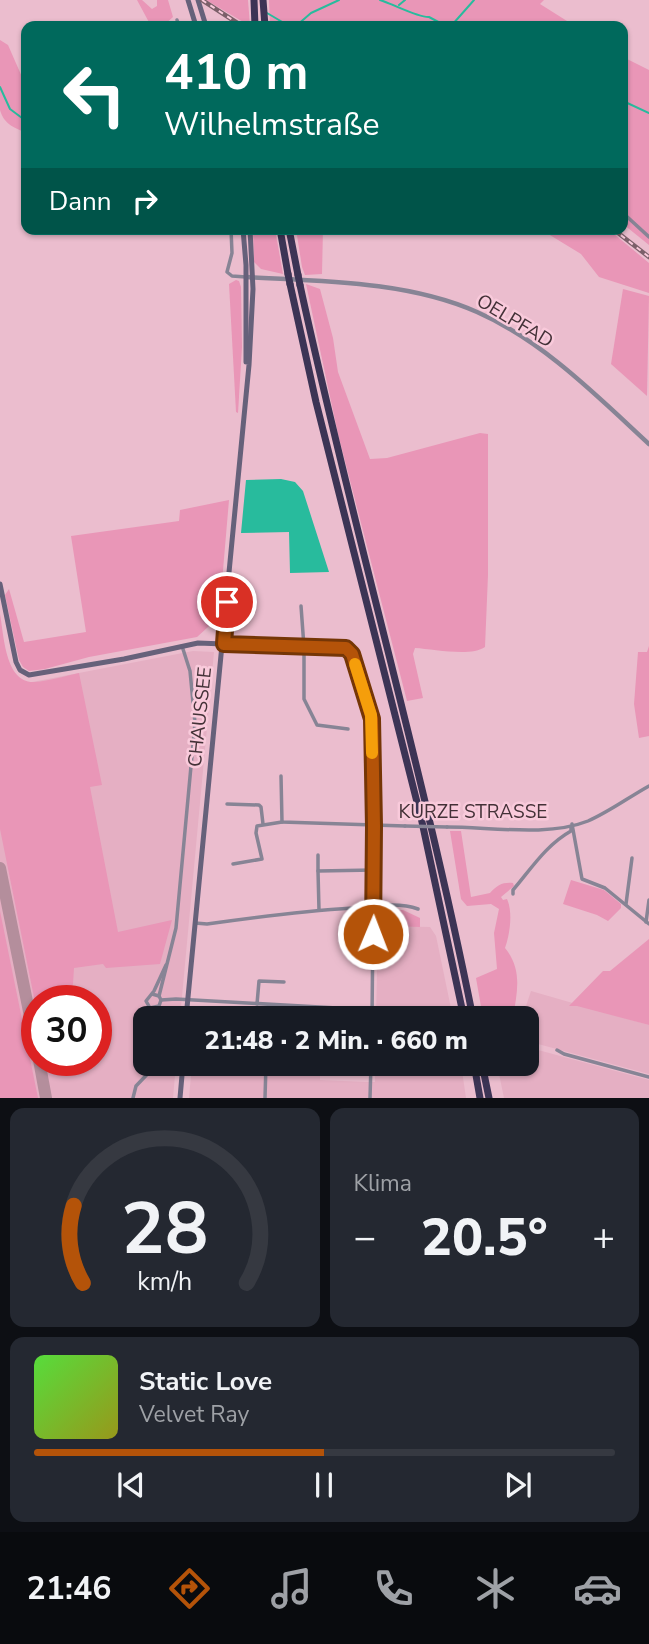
<!DOCTYPE html>
<html lang="de">
<meta charset="utf-8">
<style>
:root{--surface:#171b24;--page:#242831;--text:#f1f3f6;--muted:#9ea1a6;--line:#363941;--accent:#b45309}
body{margin:0;font-family:"Nunito Sans",sans-serif;background:var(--page);color:var(--text);height:100vh;display:flex;flex-direction:column;font-size:26px;white-space:nowrap}
*{box-sizing:border-box;margin:0}
p{font-size:23px;color:var(--muted)}
.icon{flex:none;width:38px;height:38px;fill:none;stroke:currentColor;stroke-width:2;stroke-linecap:round;stroke-linejoin:round}
.map{position:relative;height:1098px;overflow:hidden}
.side{display:flex;flex-direction:column;gap:10px;padding:10px;background:#0d0f14;flex:1}
.side>*{flex:none}
.hud{position:absolute;left:21px;top:21px;width:607px;height:214px;border-radius:14px;box-shadow:0 2px 5px #0004;background:#00695c;color:#fff;overflow:hidden}
.speed{position:absolute;left:21px;top:985px;display:flex;gap:14px;font-size:35px;font-weight:700;text-align:center}
.speed>*{display:grid;place-content:center;width:91px;height:91px;border-radius:50%;background:var(--surface);box-shadow:0 2px 5px #0004;line-height:1}
.speed .limit{border:10px solid #d22;background:#fff;color:#111}
.pin{position:absolute;display:grid;place-items:center;width:60px;height:60px;color:#fff;margin:-30px;border:4px solid #fff;border-radius:50%;box-shadow:0 2px 7px #0007}
.me{position:absolute;width:77px;margin:-38px;rotate:1deg;stroke-linejoin:round;filter:drop-shadow(0 0 5px #0008)}
.turn{display:flex;align-items:center;gap:24px;height:147px;padding:0 28px;font-size:32px}
.turn .icon{width:91px;height:91px;stroke-width:2.5}
.turn b{display:block;font-size:49px;line-height:60px}
.then{display:flex;align-items:center;height:66px;padding:0 28px;background:#0003;gap:14px;font-size:26px}
.big{font-size:52px;font-weight:800;line-height:1.1}
.side .widget{flex:1;display:flex;flex-direction:column;justify-content:center;gap:10px;min-width:0;padding:0 24px;border-radius:14px;background:var(--page)}
.side .dial{align-items:center;gap:0}
.dial svg{height:182px;overflow:visible;fill:none;stroke:var(--line);stroke-width:7;stroke-linecap:round;text-anchor:middle}
.dial text{fill:var(--text);stroke:none}
.song{display:flex;align-items:center;gap:21px}
.cover{width:84px;height:84px;border-radius:10px;background:linear-gradient(135deg,hsl(110 70% 55%),hsl(60 70% 35%))}
.played{height:7px;border-radius:4px;background:linear-gradient(90deg,var(--accent) 50%,var(--line) 50%)}
.keys{display:flex;justify-content:space-around;direction:ltr}
.heat{display:flex;justify-content:space-between;align-items:center;font-size:38px;direction:ltr}
.side .tiles{flex:1;display:grid;gap:10px;grid-template-columns:1fr 1fr}
.widget:last-child{grid-column:span 2}
.trip{position:absolute;left:133px;top:1006px;width:406px;height:70px;border-radius:14px;background:var(--surface);box-shadow:0 2px 5px #0004;font-weight:800;line-height:70px;text-align:center}
.dock{display:flex;height:112px;justify-content:space-around;align-items:center;background:#090b0e;color:var(--muted)}
.dock .icon{width:49px;height:49px}
.dock .selected{color:var(--accent)}
.dock b{font-size:32px;color:var(--text)}
.map>svg:first-child{display:block}
.built{fill:#e5afc3;fill-rule:evenodd}
.green{fill:#e996b7}
.water{fill:#28bb9d}
.lines{fill:none;stroke-linecap:round;stroke-linejoin:round}
.stream{stroke:#28bb9d;stroke-width:2}
.taxiway{stroke:#b48e9c;stroke-width:12}
.minor{stroke:#878495;stroke-width:3.5}
.tertiary{stroke:#878495;stroke-width:4.5}
.secondary{stroke:#66617a;stroke-width:5}
.motorway{stroke:#3c3455;stroke-width:7}
.rail-casing{stroke:#7c606a;stroke-width:4.5}
.rail{stroke:#f9cadb;stroke-width:2;stroke-dasharray:5;stroke-linecap:butt}
.minor-bridge{stroke:#878495;stroke-width:3.5}
.motorway-bridge{stroke:#3c3455;stroke-width:7}
.route-casing{stroke:#753606;stroke-width:18}
.route{stroke:#b45309;stroke-width:12}
.slow{stroke:#f59e0b;stroke-width:12}
.labels{text-anchor:middle;dominant-baseline:central;stroke-width:5;stroke-linejoin:round;paint-order:stroke}
.street-label{font-size:19px;fill:#433137;stroke:#f9cadb}
</style>
<div class="map">
<svg width="649" height="1098" viewBox="0 0 649 1098">
<rect width="100%" height="100%" fill="#ebbdce"/>
<g class="built">
<path d="M 0,630 L 11,672 L 27,683 L 193,651 L 214,652 L 180,1018 L 145,1018 L 145,1064 L 176,1064 L 173,1098 L 0,1098 ZM 37,1001 L 96,1001 L 96,1060 L 37,1060 Z"/>
<polygon points="381,926 430,927 436,936 453,1018 376,1018 378,931 381,931"/>
<polygon points="531,991 649,1025 649,1074 527,1041 527,1018 522,1018"/>
<polygon points="527,1047 649,1080 649,1098 504,1098 497,1064 527,1064"/>
<polygon points="192,1064 323,1064 323,1067 320,1068 320,1080 367,1082 375,1082 375,1064 461,1064 466,1098 189,1098"/>
</g>
<g class="green">
<polygon points="137,0 142,0 152,9 157,6 157,0 168,0 173,17 163,26 151,26"/>
<polygon points="206,0 248,0 250,26"/>
<polygon points="269,0 544,0 540,4 575,26 270,26"/>
<path d="M 0,40 L 8,45 L 26,86 L 26,133 C 13,127 4,124 0,110 Z"/>
<polygon points="623,57 649,70 649,245 623,224"/>
<polygon points="253,229 275,229 283,274 261,269 254,262"/>
<polygon points="296,229 323,229 322,274 305,275 302,267"/>
<polygon points="540,229 608,229 649,263 649,293 599,277 581,254"/>
<polygon points="236,280 239,281 241,287 242,347 238,413 236,412 229,284"/>
<path d="M 306,284 L 320,289 L 333,338 L 338,372 L 370,459 L 387,458 L 480,433 L 488,434 L 488,575 L 485,647 C 471,657 433,649 415,648 L 413,654 L 423,698 L 407,701 L 338,434 Z"/>
<polygon points="623,289 649,296 647,396 611,364"/>
<polygon points="229,500 219,617 197,637 89,657 45,669 29,671 23,667 19,660 5,595 9,589 24,642 86,632 71,536 179,521 180,510"/>
<path d="M 0,614 C 4,635 5,684 35,682 C 49,681 65,676 79,673 L 102,785 L 90,787 L 118,932 L 172,920 L 160,964 L 106,968 L 103,964 L 74,968 L 73,984 L 67,1001 L 37,1001 L 37,1012 L 0,829 Z"/>
<polygon points="649,646 649,736 639,738 634,704 638,652 647,652"/>
<path d="M 450,831 L 461,831 L 471,897 L 490,893 C 497,885 503,882 513,883 L 514,886 L 501,897 L 503,900 L 507,899 C 513,912 510,934 505,948 C 523,970 517,992 513,1018 L 483,1018 L 476,978 L 497,969 L 494,933 L 499,909 L 491,904 L 467,906 L 461,899 Z"/>
<polygon points="571,880 604,890 621,904 621,908 608,921 597,915 563,904"/>
<polygon points="379,910 403,910 420,918 420,927 382,926 381,931 378,931"/>
<polygon points="0,911 38,1098 0,1098"/>
<polygon points="649,939 649,1025 577,1006 569,1006 603,971 610,971"/>
</g>
<polygon class="water" points="281,479 295,482 303,491 329,572 290,573 289,532 241,533 246,480"/>
<g class="lines">
<g class="stream">
<path d="M 380,0 C 393,4 419,18 429,17 L 444,25 L 463,26"/>
<polyline points="399,5 405,0"/>
<polyline points="267,13 284,23 286,26"/>
<polyline points="452,25 474,0"/>
<polyline points="296,26 311,13 339,0"/>
<polyline points="0,87 10,109 26,121"/>
<polyline points="623,101 649,113"/>
</g>
<g class="taxiway">
<polyline points="0,868 37,1051"/>
<polyline points="39,1060 46,1098"/>
</g>
<g class="minor">
<polyline points="177,20 179,26"/>
<polyline points="623,213 649,237"/>
<polyline points="231,229 232,253 227,272 232,276 246,277"/>
<polyline points="301,606 304,647 304,699 317,725 348,729"/>
<polyline points="224,644 346,648 352,654 372,719 374,826 372,1018"/>
<polyline points="281,776 282,822 405,826"/>
<polyline points="227,804 259,805 261,807 263,824"/>
<polyline points="572,824 582,879 605,888 649,924"/>
<path d="M 447,827 C 490,827 548,837 588,821 C 609,812 629,797 649,786"/>
<polyline points="318,855 318,871 374,870"/>
<polyline points="233,864 262,859 256,833 257,826 282,822"/>
<polyline points="318,871 319,910"/>
<path d="M 513,894 L 513,890 C 531,869 546,845 571,831 L 571,827"/>
<polyline points="626,904 632,858"/>
<polyline points="646,922 649,900"/>
<path d="M 195,923 L 207,924 C 256,917 304,911 353,908 C 373,906 400,902 418,909"/>
<polyline points="152,994 159,996 161,1000 159,1006 150,1008 146,1001 154,991 166,965"/>
<polyline points="159,996 176,928 195,723 190,671 182,646"/>
<polyline points="161,1000 176,999 372,1010"/>
<polyline points="257,1004 259,981 284,982"/>
<polyline points="154,1009 155,1018"/>
<polyline points="557,1050 564,1054 649,1077"/>
<polyline points="257,1064 264,1072"/>
<polyline points="133,1098 136,1086 157,1064"/>
<polyline points="265,1098 266,1064"/>
<polyline points="370,1098 371,1064"/>
</g>
<path class="tertiary" d="M 246,277 C 320,281 408,281 477,312 C 543,341 597,396 649,444"/>
<g class="secondary">
<polyline points="188,0 196,26"/>
<polyline points="198,0 206,26"/>
<polyline points="243,229 246,265 246,362"/>
<polyline points="0,584 16,662 20,670 29,675 124,659 198,643 224,644"/>
<polyline points="186,1018 249,365 253,289 250,229"/>
<polyline points="180,1098 183,1064"/>
</g>
<g class="motorway">
<polyline points="254,0 255,26"/>
<polyline points="263,0 265,26"/>
<polyline points="280,229 288,274"/>
<polyline points="289,229 298,275"/>
<polyline points="290,284 316,402 422,822 464,1018"/>
<path d="M 300,285 C 353,530 424,772 473,1018"/>
<polyline points="474,1064 480,1098"/>
<polyline points="482,1064 489,1098"/>
</g>
<g class="rail-casing">
<g id="rail">
<polyline points="202,0 242,26"/>
<polyline points="613,229 649,257"/>
</g>
</g>
<use href="#rail" class="rail"/>
<polyline class="minor-bridge" points="405,826 447,827"/>
<g class="motorway-bridge">
<polyline points="288,274 290,284"/>
<polyline points="298,275 300,285"/>
</g>
</g>
<g class="lines">
<g class="route-casing">
<polyline id="route" points="227,602 224,644 346,648 352,654 372,719 374,826 373,934"/>
</g>
<use href="#route" class="route"/>
<polyline class="slow" points="355,664 371,715 372,753"/>
</g>
<g class="labels">
<g class="street-label">
<text transform="translate(515 321) rotate(31)">OELPFAD</text>
<text transform="translate(200 717) rotate(-84)">CHAUSSEE</text>
<text x="473" y="812">KURZE STRASSE</text>
</g>
</g>
</svg>
<div class="speed"><div class="limit">30</div></div>
<div class="pin" style="left:227px;top:602px;background:#d93025"><svg class="icon" aria-label="arrive" viewBox="0 0 24 24"><path d="M6 21V4h12l-3 4 3 4H6"/></svg></div>
<svg class="me" style="left:373px;top:934px" viewBox="-20 -20 40 40"><circle r="17" fill="#b45309" stroke="#fff" stroke-width="3"/><path d="M0-11L8 9 0 5-8 9z" fill="#fff"/></svg>
<div class="trip">21:48 · 2 Min. · 660 m</div>
<div class="hud">
<div class="turn"><svg class="icon" aria-label="left" viewBox="0 0 24 24"><path d="M17 20v-9H6M10 6l-5 5 5 5"/></svg><div><b>410 m</b>Wilhelmstraße</div></div>
<div class="then">Dann<svg class="icon" aria-label="right" viewBox="0 0 24 24"><path d="M7 20v-9h11M14 6l5 5-5 5"/></svg></div>
</div>
</div>
<section class="side">
<div class="tiles">
<div class="widget dial"><svg viewBox="0 0 100 80">
<path d="M14 69A42 42 0 1 1 86 69"/>
<path d="M14 69A42 42 0 0 1 10 35" stroke="#b45309"/>
<text x="50" y="56" font-size="32" font-weight="700">28</text>
<text x="50" y="72" font-size="11">km/h</text>
</svg></div>
<div class="widget"><p>Klima</p>
<div class="heat"><a>−</a><b class="big">20.5°</b><a>+</a></div>
</div>
<div class="widget">
<div class="song"><i class="cover"></i><div><b>Static Love</b><p>Velvet Ray</p></div></div>
<div class="played"></div>
<div class="keys"><svg class="icon" aria-label="previous" viewBox="0 0 24 24"><path d="M18 5L8 12l10 7zM5 5v14"/></svg><svg class="icon" aria-label="pause" viewBox="0 0 24 24"><path d="M8 5v14M16 5v14"/></svg><svg class="icon" aria-label="next" viewBox="0 0 24 24"><path d="M6 5l10 7-10 7zM19 5v14"/></svg></div>
</div>
</div>
</section>
<nav class="dock">
<b>21:46</b>
<svg class="icon selected" aria-label="directions" viewBox="0 0 24 24"><path d="M12 3l9 9-9 9-9-9zM9 14v-3h6M13 9l2 2-2 2"/></svg>
<svg class="icon" aria-label="music" viewBox="0 0 24 24"><path d="M9 18V5l10-2v13"/><circle cx="6" cy="18" r="3"/><circle cx="16" cy="16" r="3"/></svg>
<svg class="icon" aria-label="phone" viewBox="0 0 24 24"><path d="M5 4h4l2 5-3 2q2 4 5 5l2-3 5 2v4C11 20 4 13 5 4z"/></svg>
<svg class="icon" aria-label="climate" viewBox="0 0 24 24"><path d="M12 3v18M4 7l16 10M4 17L20 7"/></svg>
<svg class="icon" aria-label="car" viewBox="0 0 24 24"><path d="M5 17H2v-5l4-1 3-4h7l3 4 3 1v5h-3M9 17h6M6 11h13"/><circle cx="7" cy="17" r="2"/><circle cx="17" cy="17" r="2"/></svg>
</nav>
